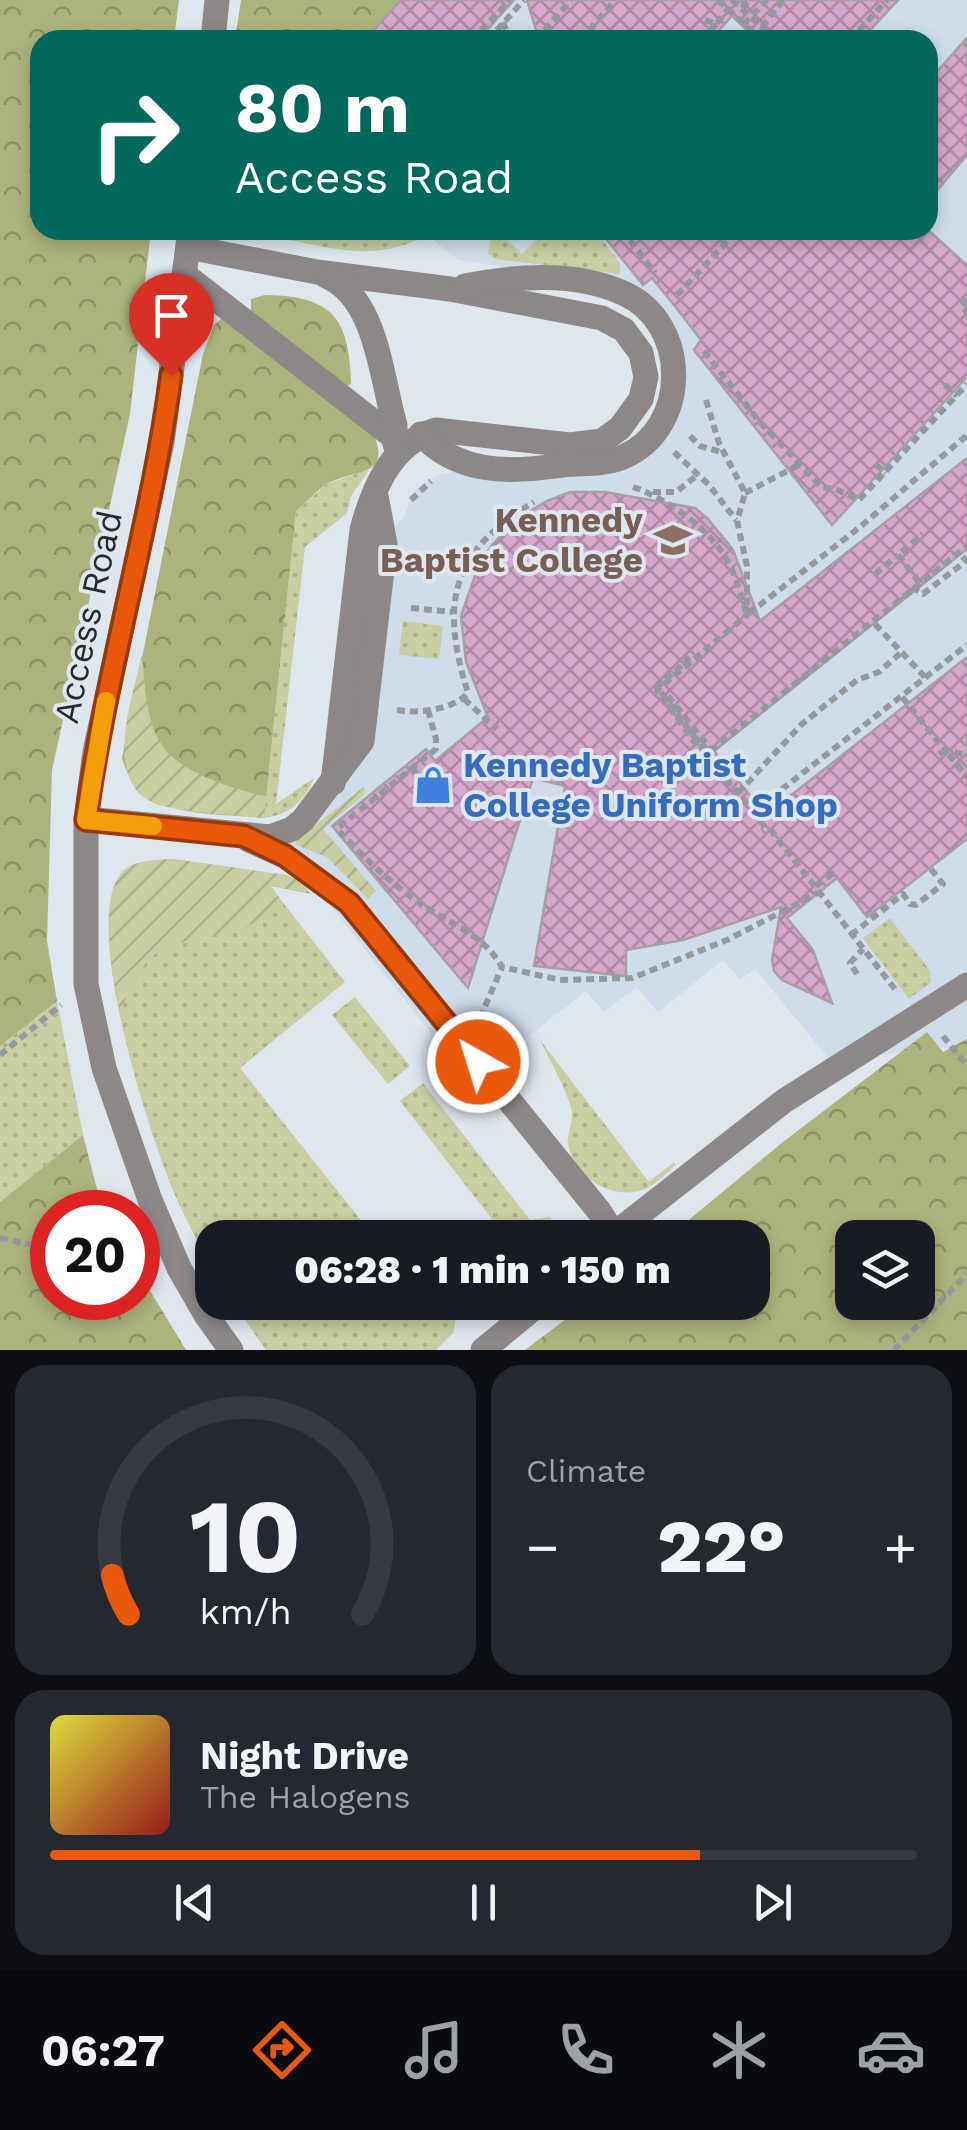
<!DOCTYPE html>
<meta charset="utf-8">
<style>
:root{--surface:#171b24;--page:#242831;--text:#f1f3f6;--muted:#9ea1a6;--line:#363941;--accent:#ea580c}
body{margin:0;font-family:"Work Sans",sans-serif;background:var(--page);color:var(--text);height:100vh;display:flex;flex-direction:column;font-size:38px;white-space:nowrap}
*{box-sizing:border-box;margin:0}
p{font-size:32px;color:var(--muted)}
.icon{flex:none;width:55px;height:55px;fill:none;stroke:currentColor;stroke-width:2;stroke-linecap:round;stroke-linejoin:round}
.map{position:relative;height:1350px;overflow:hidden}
.side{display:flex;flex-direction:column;gap:15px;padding:15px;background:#0d0f14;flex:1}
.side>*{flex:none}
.guide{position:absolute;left:30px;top:30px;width:908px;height:210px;border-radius:30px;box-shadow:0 5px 15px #0003;background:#00695c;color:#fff;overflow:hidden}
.controls{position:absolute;left:835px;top:1220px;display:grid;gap:20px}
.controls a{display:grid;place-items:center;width:100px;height:100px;border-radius:20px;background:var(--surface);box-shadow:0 5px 15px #0003;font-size:50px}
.speed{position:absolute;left:30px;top:1190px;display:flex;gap:20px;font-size:50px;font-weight:700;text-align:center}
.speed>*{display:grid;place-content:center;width:130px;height:130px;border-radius:50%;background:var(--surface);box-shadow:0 5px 15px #0003;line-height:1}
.speed .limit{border:15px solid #d22;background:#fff;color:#111}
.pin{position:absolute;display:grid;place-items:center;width:85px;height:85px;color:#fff;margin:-102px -42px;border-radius:50% 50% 50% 0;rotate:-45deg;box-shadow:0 0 10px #0007}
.pin .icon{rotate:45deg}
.me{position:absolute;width:110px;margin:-55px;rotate:321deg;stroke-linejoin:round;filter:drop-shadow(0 0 8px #0008)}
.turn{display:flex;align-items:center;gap:35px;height:210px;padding:0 40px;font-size:45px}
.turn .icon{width:130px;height:130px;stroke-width:2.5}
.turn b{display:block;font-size:70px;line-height:85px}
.big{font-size:75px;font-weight:800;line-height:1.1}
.side .card{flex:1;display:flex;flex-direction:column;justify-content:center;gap:15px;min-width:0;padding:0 35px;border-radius:30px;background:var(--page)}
.side .dial{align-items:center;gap:0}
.dial svg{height:260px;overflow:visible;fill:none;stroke:var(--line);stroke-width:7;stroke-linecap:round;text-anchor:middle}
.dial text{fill:var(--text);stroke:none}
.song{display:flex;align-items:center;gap:30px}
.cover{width:120px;height:120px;border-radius:15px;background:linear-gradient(135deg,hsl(60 70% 55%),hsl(0 70% 35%))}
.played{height:10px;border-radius:5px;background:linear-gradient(90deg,var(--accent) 75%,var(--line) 75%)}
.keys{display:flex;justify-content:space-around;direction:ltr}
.heat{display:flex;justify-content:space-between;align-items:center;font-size:55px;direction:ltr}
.side .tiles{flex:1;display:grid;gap:15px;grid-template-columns:1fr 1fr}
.card:last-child{grid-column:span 2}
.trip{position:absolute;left:195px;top:1220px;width:575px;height:100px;border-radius:30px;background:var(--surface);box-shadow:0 5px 15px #0003;font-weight:800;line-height:100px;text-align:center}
.tabs{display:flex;height:160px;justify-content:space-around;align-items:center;background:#090b0e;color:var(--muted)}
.tabs .icon{width:70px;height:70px}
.tabs .current{color:var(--accent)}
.tabs b{font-size:45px;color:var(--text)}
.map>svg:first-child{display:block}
.built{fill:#cfdcea}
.grass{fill:url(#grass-dots)}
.forest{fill:url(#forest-crowns);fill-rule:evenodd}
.garden{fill:url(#garden-furrows)}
.building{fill:url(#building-cross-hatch);stroke:#a89fa5;stroke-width:2.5}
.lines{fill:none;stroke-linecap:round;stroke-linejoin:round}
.path{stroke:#93999f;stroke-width:6;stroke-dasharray:8 5;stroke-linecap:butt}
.minor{stroke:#8d8887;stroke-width:25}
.path-bridge{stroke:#93999f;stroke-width:6;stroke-dasharray:8 5;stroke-linecap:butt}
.route-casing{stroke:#983908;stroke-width:25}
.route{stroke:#ea580c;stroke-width:18}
.slow{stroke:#f59e0b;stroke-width:18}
.labels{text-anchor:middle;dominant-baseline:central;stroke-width:8;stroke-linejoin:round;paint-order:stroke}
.education-label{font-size:35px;font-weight:bold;fill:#785e54;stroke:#dee6ee;text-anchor:end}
.street-label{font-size:35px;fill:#282a2e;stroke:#dee6ee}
.shop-label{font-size:35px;font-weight:bold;fill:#366cbe;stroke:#dee6ee;text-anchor:start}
</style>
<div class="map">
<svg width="967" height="1350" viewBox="0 0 967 1350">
<defs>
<pattern id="grass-dots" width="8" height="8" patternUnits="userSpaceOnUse" patternTransform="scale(2.5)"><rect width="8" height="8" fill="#c8cda2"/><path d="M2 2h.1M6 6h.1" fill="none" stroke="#acb08c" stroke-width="1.8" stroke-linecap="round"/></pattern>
<pattern id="forest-crowns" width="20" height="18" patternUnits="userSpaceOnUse" patternTransform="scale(2.5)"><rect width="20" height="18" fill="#adb37d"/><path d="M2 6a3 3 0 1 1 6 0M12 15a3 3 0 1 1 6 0" fill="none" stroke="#8d9267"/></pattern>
<pattern id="garden-furrows" width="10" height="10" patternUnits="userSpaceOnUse" patternTransform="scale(2.5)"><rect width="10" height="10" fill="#c8cda2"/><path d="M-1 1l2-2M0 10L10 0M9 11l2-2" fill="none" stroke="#acb08c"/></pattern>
<pattern id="building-cross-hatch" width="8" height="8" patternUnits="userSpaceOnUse" patternTransform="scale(2.5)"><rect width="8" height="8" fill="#d6a7cb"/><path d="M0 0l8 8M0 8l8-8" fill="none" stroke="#ae88a5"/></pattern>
</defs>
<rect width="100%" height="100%" fill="#dee6ee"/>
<polygon class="built" points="360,0 967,0 967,1044 964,1046 830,1060 755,969 740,979 723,960 658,1012 636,987 604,1012 586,991 470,1082 284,847 320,780 355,560 402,520 415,490 438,475 453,472 545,478 636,460 680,358 620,285 459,260 420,230 928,230 928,40 322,40"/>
<g class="grass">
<path d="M 259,230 L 438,230 C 393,255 363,255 314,245 C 295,241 277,239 259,230 Z"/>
<polygon points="546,230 595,230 620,263 620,274 495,259 488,253 490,241 499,232 522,254"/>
<path d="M 369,470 L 351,496 L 347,513 L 305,547 L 276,804 L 314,778 C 305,801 289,815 264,818 L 296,511 L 328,483 Z"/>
<polygon points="403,621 443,626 439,659 399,655"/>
<path d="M 173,859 L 286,875 L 311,894 L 270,886 L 345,982 L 240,1068 L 374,1237 L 212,1238 L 212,1269 C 200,1244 185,1219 174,1193 C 150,1135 79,921 122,872 C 133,860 157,860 173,859 Z"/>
<polygon points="890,918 930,971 931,982 909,999 863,938"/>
<polygon points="355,997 410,1066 388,1084 332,1015"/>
<polygon points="57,1001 83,1135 0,1202 0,1046"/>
<path d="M 540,1040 L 649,1182 L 673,1163 L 676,1164 C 667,1173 657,1184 645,1189 C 613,1202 573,1177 568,1143 C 567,1133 573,1122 572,1112 C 569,1094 548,1057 540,1040 Z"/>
<polygon points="423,1083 530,1220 550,1217 555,1225 557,1237 506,1237 400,1101"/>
<polygon points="459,1302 453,1333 436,1350 266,1350 233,1303"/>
</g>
<g class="forest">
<polygon points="0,0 179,0 174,40 40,40 40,230 151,230 130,414 52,770 47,941 57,1001 0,1046"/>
<polygon points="241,0 401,0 365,40 246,40 236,33"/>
<path d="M 265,295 C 333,296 349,318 351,384 L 347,386 L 251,313 L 251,299 Z"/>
<path d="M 223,317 L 373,433 C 393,478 354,469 328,483 C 317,490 306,503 296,511 L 264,818 C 211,812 139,821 122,758 L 203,354 L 214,325 Z"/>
<path d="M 927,1032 L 943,1052 L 967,1039 L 967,1350 L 525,1350 L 587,1303 L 752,1302 L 752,1238 L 668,1237 L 783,1142 ZM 852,1238 L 918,1238 L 918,1302 L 852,1302 Z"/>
<polygon points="83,1135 103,1212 52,1212 52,1298 138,1298 138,1271 186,1350 0,1350 0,1202"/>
</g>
<g class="garden">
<path d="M 142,654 C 145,683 145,720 162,745 C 180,773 235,790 266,796 L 264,818 C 231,814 195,814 163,806 C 98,790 133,697 142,654 Z"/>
<polygon points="364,787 365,794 323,829 376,891 368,899 327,857 296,845 296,840"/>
<path d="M 173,859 L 286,875 L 300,881 L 311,894 L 271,886 L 284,904 C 267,917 248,927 227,933 C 198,941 168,938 146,963 C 134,976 128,995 120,1012 C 112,981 97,887 127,868 C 140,860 158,860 173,859 Z"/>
</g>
<g class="building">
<polygon points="401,0 514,0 478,40 365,40"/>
<polygon points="527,0 898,0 861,40 758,40 732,16 710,40 570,40 536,30"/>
<polygon points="967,38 967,155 928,201 928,82"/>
<polygon points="599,230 928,230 967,265 967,377 832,525 694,350 701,340 678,310 652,278 643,285"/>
<polygon points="967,458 967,549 714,751 766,815 967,657 967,839 867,917 837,878 787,918 813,950 832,1003 782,980 774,971 772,960 781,907 683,940 626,950 626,976 534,966 565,786 533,778 468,988 332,826 426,749 435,761 488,717 466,662 461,616 479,564 492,545 517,519 547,501 570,492 605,492 695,508 708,519 733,550 760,621"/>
</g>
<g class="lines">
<g class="path">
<polyline points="718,0 761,40"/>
<polyline points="742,8 750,0"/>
<polyline points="705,20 716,24 736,0"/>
<polyline points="503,22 510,40"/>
<polyline points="744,24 767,0"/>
<polyline points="762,27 783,0"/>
<polyline points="472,40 510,0"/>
<polyline points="488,40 524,0"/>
<polyline points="536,40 571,0"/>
<polyline points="581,40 615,0"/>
<polyline points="702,40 716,24"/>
<polyline points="850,40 887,0"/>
<polyline points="622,230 655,273"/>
<polyline points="677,295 738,230"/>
<polyline points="967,299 961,306 967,312"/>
<polyline points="704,351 758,420 821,487 836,489 859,500 967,384"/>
<polyline points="945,385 957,396"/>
<polyline points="706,400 719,443 745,493 737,521 747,566 747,615 657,690 701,751 754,811 967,645"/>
<polyline points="690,436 700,446 725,453"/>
<polyline points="674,452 709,485 736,520"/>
<polyline points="875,464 886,473"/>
<path d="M 633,487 C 670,500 715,532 731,568 C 738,583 742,600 747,615 L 860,527 L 967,435"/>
<polyline points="653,492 676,492 699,474"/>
<polyline points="745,493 799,465"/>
<polyline points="411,500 431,481"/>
<polyline points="919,582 898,555 923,534"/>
<polyline points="912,587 923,594 966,561 959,552"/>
<polyline points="411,608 453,612"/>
<polyline points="875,624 925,677"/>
<polyline points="668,696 708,746"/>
<polyline points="902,697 945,750 967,755"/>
<polyline points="464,699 497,729"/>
<path d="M 397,710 C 418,714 453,710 468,693 C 440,604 450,552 534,502"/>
<path d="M 428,710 L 436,739 L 436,749 L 339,827 L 339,831 C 364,858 391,883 422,905 C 451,924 484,935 502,967 L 560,980 L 632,978 L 727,940 L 818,893"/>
<polyline points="939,754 945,750 967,777"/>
<polyline points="412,768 427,786"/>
<polyline points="738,793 802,724 857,680 879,672 903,651"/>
<polyline points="751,811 766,828 762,831"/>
<polyline points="770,829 898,993"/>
<polyline points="816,886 833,873"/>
<polyline points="851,935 903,894 910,904 916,905 943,884 930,868"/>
<polyline points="857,974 850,963 863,949"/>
<polyline points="480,1018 502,967"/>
<polyline points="943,1036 967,1066"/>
<polyline points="0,1055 61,1005"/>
<polyline points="0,1238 52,1249"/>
<polyline points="894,1350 967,1274"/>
</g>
<g class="minor">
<polyline points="213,40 217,0"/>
<polyline points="190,230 162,442 95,752 86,819 86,984 104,1068 150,1200 179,1268 206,1315 231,1350"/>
<path d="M 188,247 L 317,272 L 450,289 L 602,318 L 624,330 L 641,353 L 646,377 L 641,399 L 620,428 L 602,441 L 570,445 L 436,430 C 392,443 373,488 362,530 L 333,783"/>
<polyline points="185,275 405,446"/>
<path d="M 326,276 C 377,297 381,378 395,425 L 395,444"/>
<path d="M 421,434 C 457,473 507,473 555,466 C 577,462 602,466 623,457 C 691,428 690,322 623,293 C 574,271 516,276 465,286"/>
<polyline points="86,819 270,837 292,829 303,820 362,741 385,544 376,496"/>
<polyline points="249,840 285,856 349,903 599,1211 614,1234 612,1238"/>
<polyline points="614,1234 784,1101 967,985"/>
<polyline points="483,1350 541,1302"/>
</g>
<g class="path-bridge">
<polyline points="732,0 776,40"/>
<polyline points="875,574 898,555"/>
<polyline points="685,657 688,660 657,687 704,750 708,746 718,763 718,772 734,790"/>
<polyline points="711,751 967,546"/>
</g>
</g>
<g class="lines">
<g class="route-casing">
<path id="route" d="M 171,375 C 151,525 106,670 86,820 L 244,836 L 285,856 L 349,903 L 478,1062"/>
</g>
<use href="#route" class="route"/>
<polyline class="slow" points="106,701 86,820 153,826"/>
</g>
<defs>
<g id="school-bare" transform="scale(3)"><path d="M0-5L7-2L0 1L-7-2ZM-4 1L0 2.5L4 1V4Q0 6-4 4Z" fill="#8d6e63" stroke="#dee6ee" stroke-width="2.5" paint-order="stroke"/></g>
<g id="shop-bare" transform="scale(3)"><path d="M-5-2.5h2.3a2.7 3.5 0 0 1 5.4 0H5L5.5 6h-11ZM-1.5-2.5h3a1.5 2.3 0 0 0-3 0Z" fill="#3f7fe0" stroke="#dee6ee" stroke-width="2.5" paint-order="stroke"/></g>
</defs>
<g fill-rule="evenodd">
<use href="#school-bare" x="673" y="540"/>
<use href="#shop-bare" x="433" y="785"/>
</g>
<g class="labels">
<g class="education-label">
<text x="643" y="520">Kennedy<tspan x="643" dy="40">Baptist College</tspan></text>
</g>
<g class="street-label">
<text transform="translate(88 617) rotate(-78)">Access Road</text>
</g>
<g class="shop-label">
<text x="463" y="765">Kennedy Baptist<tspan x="463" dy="40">College Uniform Shop</tspan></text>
</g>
</g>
</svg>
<div class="controls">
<a><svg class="icon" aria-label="layers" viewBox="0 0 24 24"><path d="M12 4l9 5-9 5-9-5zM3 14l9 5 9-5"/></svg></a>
</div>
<div class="speed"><div class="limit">20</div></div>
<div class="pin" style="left:171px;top:375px;background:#d93025"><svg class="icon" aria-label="arrive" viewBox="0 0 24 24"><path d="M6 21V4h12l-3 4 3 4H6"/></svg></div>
<svg class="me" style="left:478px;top:1062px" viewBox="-20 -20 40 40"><circle r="17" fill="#ea580c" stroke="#fff" stroke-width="3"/><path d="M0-11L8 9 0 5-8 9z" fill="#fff"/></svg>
<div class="trip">06:28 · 1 min · 150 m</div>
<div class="guide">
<div class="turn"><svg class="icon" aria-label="right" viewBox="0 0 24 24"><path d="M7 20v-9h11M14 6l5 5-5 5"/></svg><div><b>80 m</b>Access Road</div></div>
</div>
</div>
<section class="side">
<div class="tiles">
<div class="card dial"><svg viewBox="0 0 100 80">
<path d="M14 69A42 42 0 1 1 86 69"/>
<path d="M14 69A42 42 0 0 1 9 57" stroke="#ea580c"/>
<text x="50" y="56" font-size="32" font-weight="700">10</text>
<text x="50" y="72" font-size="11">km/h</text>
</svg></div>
<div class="card"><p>Climate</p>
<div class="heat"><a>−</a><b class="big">22°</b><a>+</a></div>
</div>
<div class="card">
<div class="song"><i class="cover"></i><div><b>Night Drive</b><p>The Halogens</p></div></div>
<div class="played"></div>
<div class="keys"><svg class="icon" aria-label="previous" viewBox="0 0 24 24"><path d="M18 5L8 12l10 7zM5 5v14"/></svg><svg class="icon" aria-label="pause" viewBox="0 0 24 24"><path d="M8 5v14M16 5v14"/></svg><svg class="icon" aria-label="next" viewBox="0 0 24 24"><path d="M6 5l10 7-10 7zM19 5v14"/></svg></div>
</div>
</div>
</section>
<nav class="tabs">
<b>06:27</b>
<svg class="icon current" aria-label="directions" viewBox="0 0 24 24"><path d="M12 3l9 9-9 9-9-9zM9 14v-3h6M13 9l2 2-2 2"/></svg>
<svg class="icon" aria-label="music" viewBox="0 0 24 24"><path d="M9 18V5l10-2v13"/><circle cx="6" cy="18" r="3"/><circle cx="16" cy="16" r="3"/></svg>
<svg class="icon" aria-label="phone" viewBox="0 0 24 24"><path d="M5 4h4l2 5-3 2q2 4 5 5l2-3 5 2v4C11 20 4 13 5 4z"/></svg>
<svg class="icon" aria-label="climate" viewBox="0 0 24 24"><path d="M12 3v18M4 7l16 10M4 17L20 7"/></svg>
<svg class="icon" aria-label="car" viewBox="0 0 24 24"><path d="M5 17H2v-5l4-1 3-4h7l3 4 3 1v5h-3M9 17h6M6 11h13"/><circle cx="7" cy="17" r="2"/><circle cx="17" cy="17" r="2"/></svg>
</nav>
